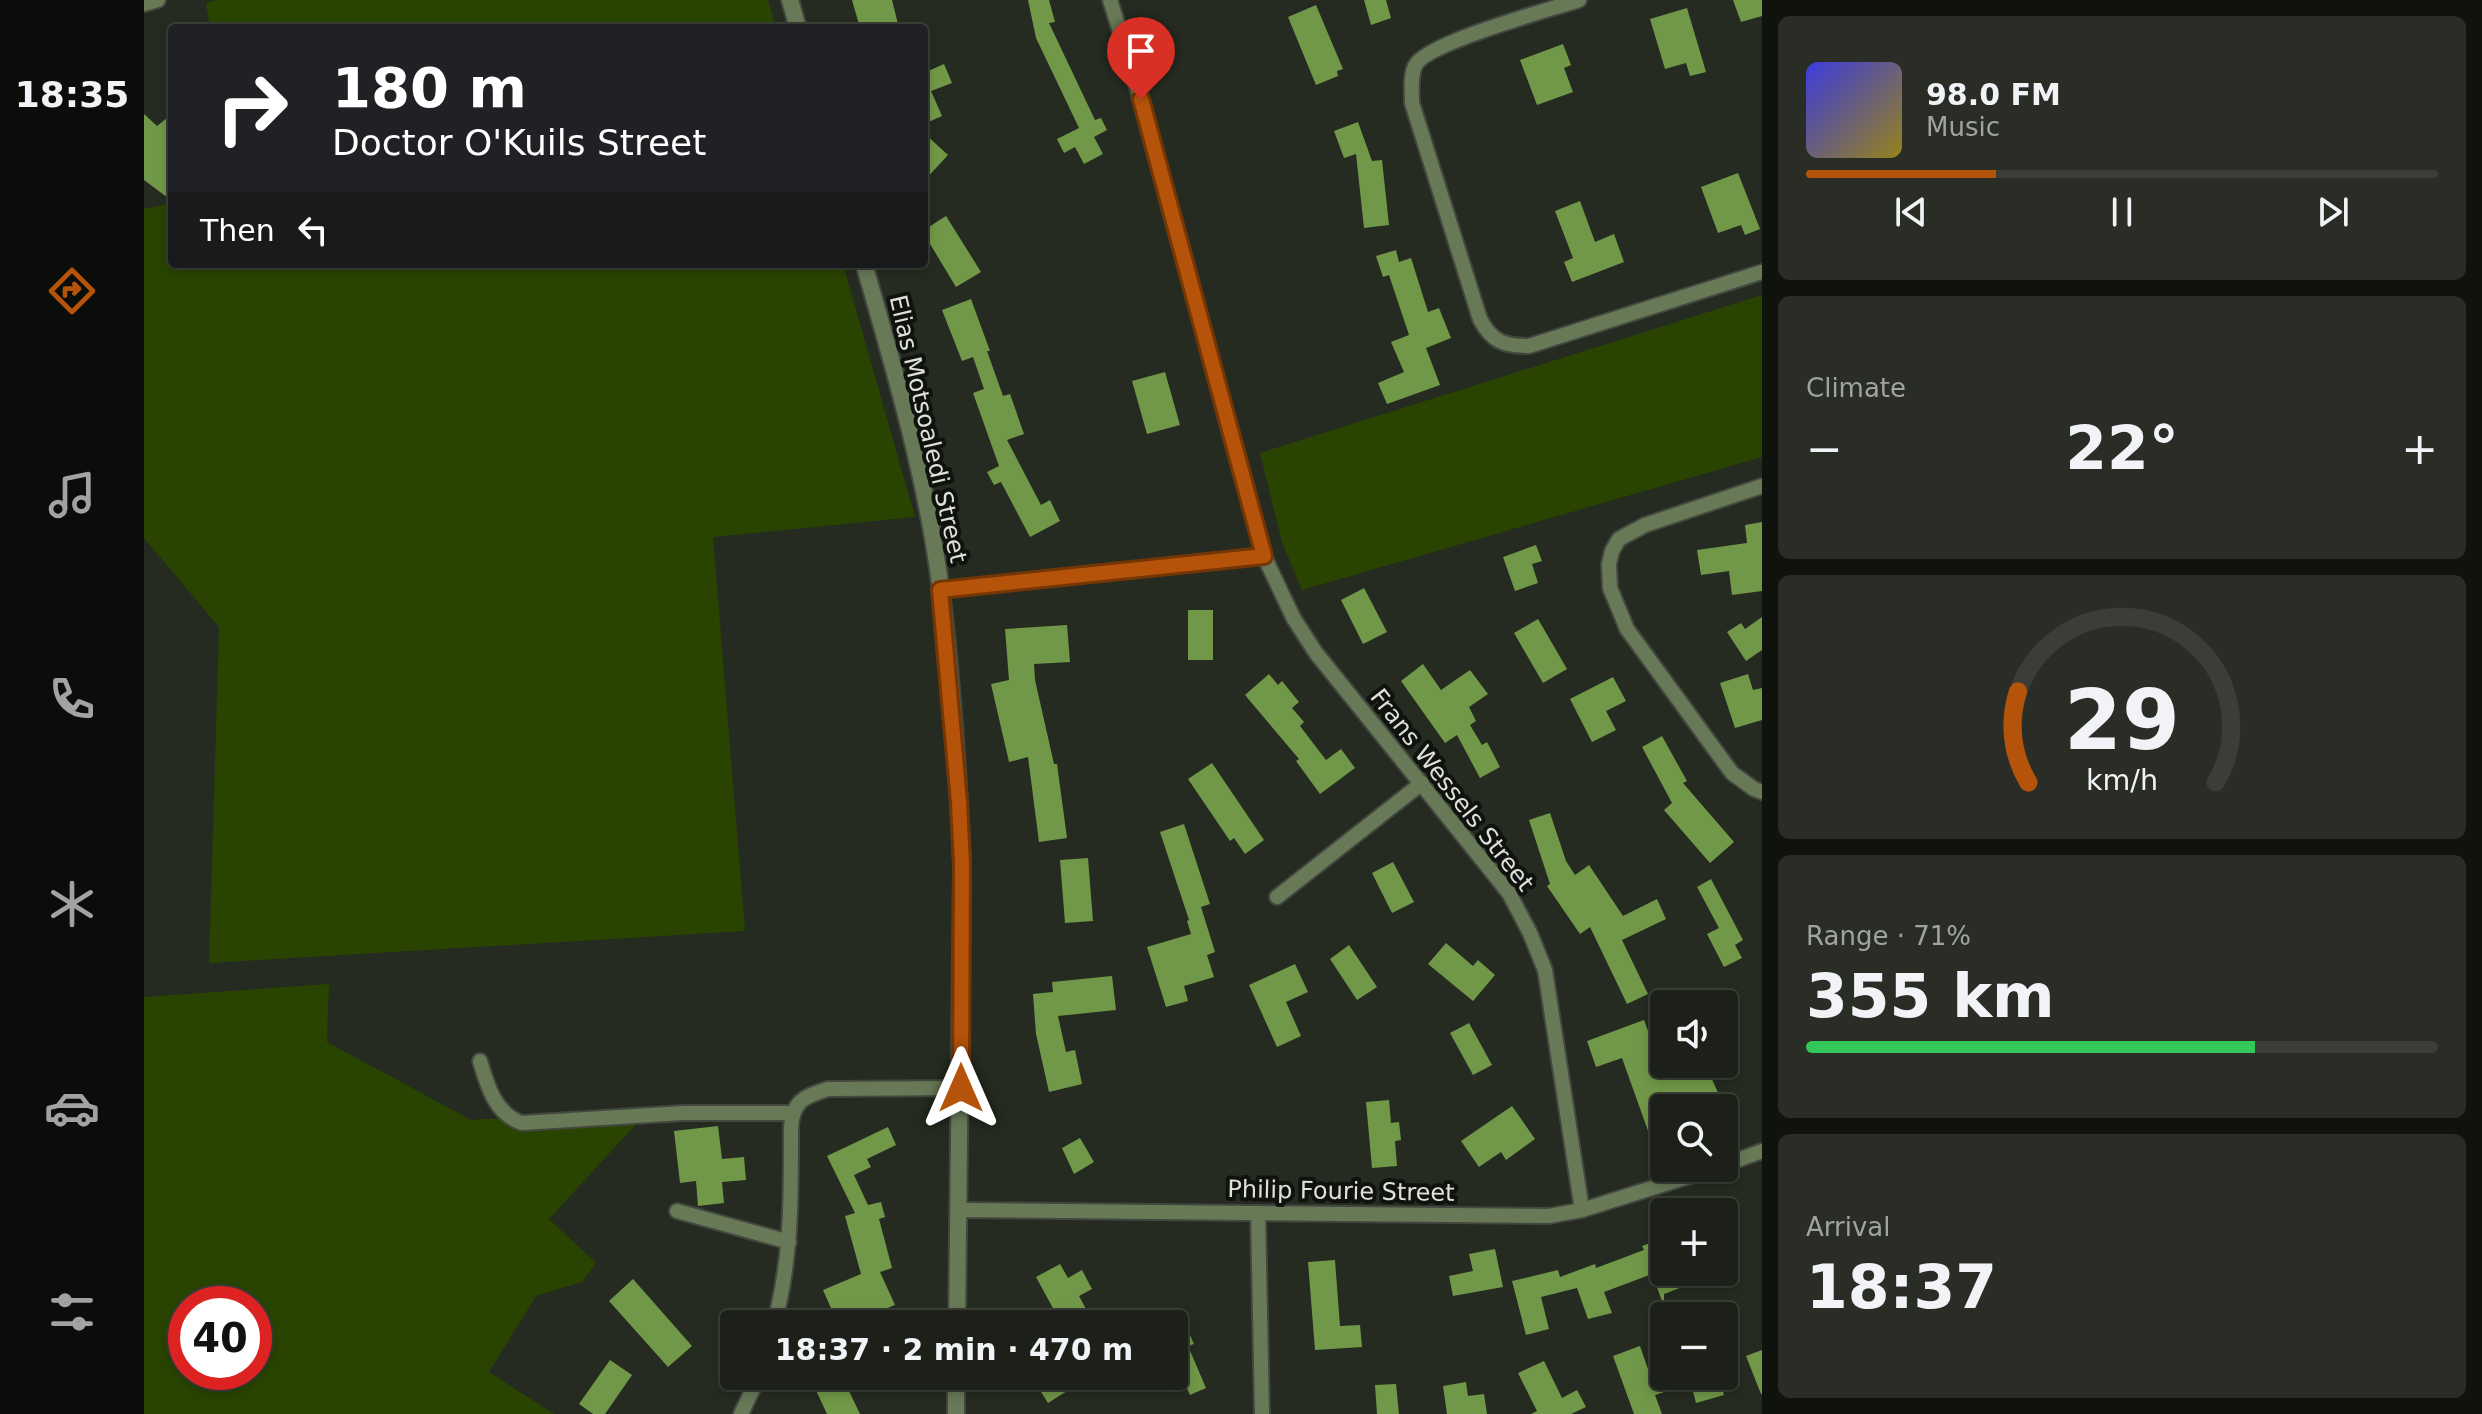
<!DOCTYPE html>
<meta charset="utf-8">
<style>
:root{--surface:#1c2018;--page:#292d25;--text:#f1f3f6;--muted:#a0a3a2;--line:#3a3e37;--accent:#b45309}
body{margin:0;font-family:"DejaVu Sans",sans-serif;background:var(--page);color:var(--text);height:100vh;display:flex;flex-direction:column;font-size:30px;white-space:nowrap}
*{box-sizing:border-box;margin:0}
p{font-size:26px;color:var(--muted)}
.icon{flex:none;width:44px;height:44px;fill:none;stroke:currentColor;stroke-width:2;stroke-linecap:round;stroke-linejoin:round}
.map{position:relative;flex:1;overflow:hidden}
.sheet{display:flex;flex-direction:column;gap:16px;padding:16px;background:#0f120d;width:720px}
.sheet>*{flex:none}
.hud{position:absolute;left:24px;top:24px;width:760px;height:244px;border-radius:8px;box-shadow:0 4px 12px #0003,0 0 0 2px var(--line);background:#202124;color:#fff;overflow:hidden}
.controls{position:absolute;left:1506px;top:990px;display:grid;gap:16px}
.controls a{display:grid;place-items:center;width:88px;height:88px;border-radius:8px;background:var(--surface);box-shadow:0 4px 12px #0003,0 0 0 2px var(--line);font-size:40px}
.speed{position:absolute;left:24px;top:1286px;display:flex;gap:16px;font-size:40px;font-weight:700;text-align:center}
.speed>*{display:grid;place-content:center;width:104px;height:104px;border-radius:50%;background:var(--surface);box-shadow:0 4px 12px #0003,0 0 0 2px var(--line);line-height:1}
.speed .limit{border:12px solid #d22;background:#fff;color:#111}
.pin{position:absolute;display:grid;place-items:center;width:68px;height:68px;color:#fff;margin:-82px -34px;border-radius:50% 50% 50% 0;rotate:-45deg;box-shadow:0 0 8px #0007}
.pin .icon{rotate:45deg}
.me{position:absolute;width:88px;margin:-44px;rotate:0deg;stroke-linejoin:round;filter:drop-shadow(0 0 6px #0008)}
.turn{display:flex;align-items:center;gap:28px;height:168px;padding:0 32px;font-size:36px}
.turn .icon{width:104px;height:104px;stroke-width:2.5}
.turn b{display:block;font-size:56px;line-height:68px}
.then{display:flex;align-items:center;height:76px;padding:0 32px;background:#0003;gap:16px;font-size:30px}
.big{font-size:60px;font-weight:700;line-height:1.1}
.sheet .widget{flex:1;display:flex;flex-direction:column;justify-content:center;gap:12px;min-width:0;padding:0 28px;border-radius:12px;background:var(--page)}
.sheet .dial{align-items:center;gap:0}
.dial svg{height:208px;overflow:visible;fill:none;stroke:var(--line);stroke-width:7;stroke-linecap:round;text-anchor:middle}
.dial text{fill:var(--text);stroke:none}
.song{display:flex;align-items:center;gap:24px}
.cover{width:96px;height:96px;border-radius:12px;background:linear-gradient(135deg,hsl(240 70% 55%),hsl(50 70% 35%))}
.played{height:8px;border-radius:4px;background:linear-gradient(90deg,var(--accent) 30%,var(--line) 30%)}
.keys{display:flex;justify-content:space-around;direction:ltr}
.heat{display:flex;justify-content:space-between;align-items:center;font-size:44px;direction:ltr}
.charge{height:12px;border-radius:6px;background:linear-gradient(90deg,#34c759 71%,var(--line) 0)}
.trip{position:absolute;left:576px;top:1310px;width:468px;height:80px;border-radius:8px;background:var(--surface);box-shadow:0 4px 12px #0003,0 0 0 2px var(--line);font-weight:700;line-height:80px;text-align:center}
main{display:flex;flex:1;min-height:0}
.tab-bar{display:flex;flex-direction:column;width:144px;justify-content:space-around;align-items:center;background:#0b0d0a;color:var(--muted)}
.tab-bar .icon{width:56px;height:56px}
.tab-bar .selected{color:var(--accent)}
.tab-bar b{font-size:36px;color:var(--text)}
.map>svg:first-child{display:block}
.green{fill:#294400;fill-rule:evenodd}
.building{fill:#719848}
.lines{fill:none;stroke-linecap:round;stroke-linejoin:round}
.minor-casing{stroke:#43483e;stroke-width:18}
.tertiary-casing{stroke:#43483e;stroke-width:20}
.minor{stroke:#687958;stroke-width:14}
.tertiary{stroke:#687958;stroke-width:16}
.route-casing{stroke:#753606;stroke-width:20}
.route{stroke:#b45309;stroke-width:14}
.labels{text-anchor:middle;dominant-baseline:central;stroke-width:8;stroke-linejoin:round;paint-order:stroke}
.street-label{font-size:24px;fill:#dee1da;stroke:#10120e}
</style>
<main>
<nav class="tab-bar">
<b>18:35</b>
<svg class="icon selected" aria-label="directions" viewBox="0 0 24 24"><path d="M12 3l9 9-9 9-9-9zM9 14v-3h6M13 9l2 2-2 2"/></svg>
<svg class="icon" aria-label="music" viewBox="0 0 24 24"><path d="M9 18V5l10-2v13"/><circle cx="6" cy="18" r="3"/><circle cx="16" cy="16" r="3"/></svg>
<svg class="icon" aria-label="phone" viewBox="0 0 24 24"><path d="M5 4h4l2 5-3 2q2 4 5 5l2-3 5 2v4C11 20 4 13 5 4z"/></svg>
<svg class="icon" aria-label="climate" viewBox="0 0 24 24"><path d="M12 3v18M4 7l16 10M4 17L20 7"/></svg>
<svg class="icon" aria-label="car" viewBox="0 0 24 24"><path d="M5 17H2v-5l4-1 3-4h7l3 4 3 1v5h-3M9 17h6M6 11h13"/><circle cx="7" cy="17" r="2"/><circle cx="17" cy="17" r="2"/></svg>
<svg class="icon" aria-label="filters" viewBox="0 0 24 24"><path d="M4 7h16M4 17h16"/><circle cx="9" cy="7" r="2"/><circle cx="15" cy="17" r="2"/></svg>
</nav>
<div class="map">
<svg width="1618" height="1414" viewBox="0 0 1618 1414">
<rect width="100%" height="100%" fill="#252b20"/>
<g class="green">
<polygon points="73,0 624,0 632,28 66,28 62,3"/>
<polygon points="28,203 28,264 699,264 771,517 569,537 601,931 65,963 75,627 0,538 0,209"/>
<polygon points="1618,295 1618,457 1158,590 1138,542 1116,453"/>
<path d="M 185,984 L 183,1042 L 327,1120 L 506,1109 L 405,1219 L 452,1263 L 438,1282 L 392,1296 L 345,1372 L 410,1414 L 0,1414 L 0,997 ZM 42,1304 L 110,1304 L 110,1372 L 42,1372 Z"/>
</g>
<g class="building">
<polygon points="708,0 748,0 755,28 716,28"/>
<polygon points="884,0 905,0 911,22 905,23 951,120 957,118 963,130 950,137 959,154 940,164 931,147 920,153 913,139 935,128 892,38"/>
<polygon points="1220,0 1242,0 1247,18 1227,25"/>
<polygon points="1589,0 1618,0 1618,16 1597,22"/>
<polygon points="1172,5 1199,69 1193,71 1194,76 1172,85 1144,17"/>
<polygon points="1543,8 1562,72 1546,76 1542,63 1521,69 1506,19"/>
<polygon points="1419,44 1427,65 1420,68 1429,92 1393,105 1376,60"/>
<polygon points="800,64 808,83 787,91 798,116 780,124 780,73"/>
<polygon points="0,114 13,126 28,114 28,201 0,180"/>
<polygon points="1214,122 1228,161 1238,160 1245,225 1220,228 1212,154 1200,158 1190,131"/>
<polygon points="780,133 804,155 780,181"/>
<polygon points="1594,173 1616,229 1601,235 1597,225 1574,233 1557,187"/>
<polygon points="1436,201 1451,242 1470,234 1480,262 1428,282 1420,262 1429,258 1411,211"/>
<polygon points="802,216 837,272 812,287 780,234 780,230"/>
<polygon points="1252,250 1255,262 1267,258 1284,312 1295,308 1307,338 1282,348 1296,385 1243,404 1234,383 1260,372 1247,342 1265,335 1245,275 1239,277 1232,256"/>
<polygon points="827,299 846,351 843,351 859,396 866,394 880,434 863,440 897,505 906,500 916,521 886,537 857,482 850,485 843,472 855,466 829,393 840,389 829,357 818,361 798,310"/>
<polygon points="1021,372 1036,425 1003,434 988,381"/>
<polygon points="1618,522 1618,591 1588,595 1585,571 1557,575 1553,550 1603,543 1601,525"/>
<polygon points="1392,545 1398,561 1388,564 1394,583 1371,591 1359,557"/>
<polygon points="1220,588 1243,632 1219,644 1197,600"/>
<rect x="1044" y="610" width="25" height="50"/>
<polygon points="1618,617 1618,650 1602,661 1583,632 1597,623 1601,629"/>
<polygon points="1394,619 1423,669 1399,683 1370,633"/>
<polygon points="923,625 926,662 890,664 891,680 910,764 913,764 923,838 895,842 884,757 865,762 847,684 865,680 861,629"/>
<polygon points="1279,664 1297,690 1326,670 1344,694 1325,707 1332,721 1326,725 1338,745 1343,742 1356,767 1336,778 1313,735 1301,743 1257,681"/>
<polygon points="1125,674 1134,685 1138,681 1155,702 1148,708 1160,722 1156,726 1182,760 1197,749 1211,768 1176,794 1152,761 1155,759 1101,695"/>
<polygon points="1604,674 1609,690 1618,688 1618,720 1591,728 1576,683"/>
<polygon points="1469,677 1482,701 1462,711 1472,730 1448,742 1426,699"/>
<polygon points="1518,736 1543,781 1539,783 1590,842 1566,863 1520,810 1528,803 1498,747"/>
<polygon points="1068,763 1120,840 1101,854 1090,838 1086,841 1044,779"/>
<polygon points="1406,813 1422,861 1431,875 1445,865 1479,916 1513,899 1522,919 1478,940 1504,994 1483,1004 1446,927 1436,934 1403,886 1406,884 1385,820"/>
<polygon points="1040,824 1066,904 1057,907 1071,952 1063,955 1070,977 1040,986 1044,1001 1022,1007 1003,947 1047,934 1043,921 1045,920 1016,832"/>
<polygon points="944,858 949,921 921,923 916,860"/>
<polygon points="1249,862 1270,902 1248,913 1228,873"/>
<polygon points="1567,879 1599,940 1591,945 1598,958 1580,967 1563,934 1575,928 1553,887"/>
<polygon points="1302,943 1329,966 1334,960 1351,975 1329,1001 1284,964"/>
<polygon points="1205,945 1233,987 1213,1000 1186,959"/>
<polygon points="1151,964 1164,992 1142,1002 1157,1036 1133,1047 1105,985"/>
<polygon points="968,976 972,1010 914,1016 922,1052 931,1050 938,1084 905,1092 892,1034 889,994 909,992 908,982"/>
<polygon points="1500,1020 1516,1064 1561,1064 1581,1108 1520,1108 1520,1170 1518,1170 1478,1058 1452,1067 1443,1041"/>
<polygon points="1325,1023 1348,1065 1329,1075 1306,1033"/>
<polygon points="1245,1100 1247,1123 1255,1122 1257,1140 1251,1141 1253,1166 1228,1168 1222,1102"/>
<polygon points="1368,1106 1391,1139 1362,1160 1357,1152 1335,1167 1317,1141"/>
<polygon points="574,1126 578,1159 600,1157 602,1180 578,1182 580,1203 554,1206 552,1181 536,1183 530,1131"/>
<polygon points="744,1127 752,1145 723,1159 727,1167 710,1175 724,1205 737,1202 741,1217 735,1219 748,1268 736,1272 751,1305 724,1316 728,1324 694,1324 679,1290 717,1274 701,1216 711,1213 683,1156"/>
<polygon points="936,1138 950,1162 930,1174 918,1148"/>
<polygon points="1520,1238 1520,1272 1536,1272 1541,1286 1520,1294 1520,1301 1518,1301 1508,1274 1460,1292 1468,1313 1444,1319 1433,1288 1397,1297 1405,1329 1382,1335 1368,1281 1414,1270 1416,1277 1451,1264 1452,1268 1500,1250 1498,1246"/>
<polygon points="1351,1249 1359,1287 1309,1296 1305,1276 1329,1271 1325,1254"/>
<polygon points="1191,1260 1196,1326 1216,1325 1218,1347 1171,1350 1164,1262"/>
<polygon points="916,1264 924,1278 938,1270 948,1289 935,1296 942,1309 917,1323 892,1277"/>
<polygon points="489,1279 548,1346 524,1367 465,1301"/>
<polygon points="1030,1315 1036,1329 1042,1326 1050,1344 1044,1346 1062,1388 1046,1395 1042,1386 1030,1392"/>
<polygon points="1496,1346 1507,1378 1514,1375 1520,1392 1511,1395 1518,1414 1490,1414 1469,1356"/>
<polygon points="1618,1350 1618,1394 1617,1394 1602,1356"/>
<polygon points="466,1360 488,1375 461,1414 449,1414 435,1404"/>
<polygon points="1400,1361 1418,1398 1433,1390 1442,1407 1427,1414 1387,1414 1393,1411 1374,1373"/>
<polygon points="691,1376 705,1376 711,1389 705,1391 716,1414 683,1414 670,1386"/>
<polygon points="887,1376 947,1376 904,1403"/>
<polygon points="1545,1376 1575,1376 1580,1395 1552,1403"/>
<polygon points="1322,1382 1324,1396 1340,1394 1343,1414 1303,1414 1299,1386"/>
<polygon points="1252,1384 1255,1414 1233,1414 1231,1385"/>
</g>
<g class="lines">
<g class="minor-casing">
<g id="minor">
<polyline points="966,0 988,69 1120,556 1150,619 1172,653 1365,893 1386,933 1401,970 1438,1210"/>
<path d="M 1435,0 C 1405,10 1281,43 1271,66 C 1266,77 1268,92 1268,103 L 1336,319 C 1348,342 1360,346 1385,346 L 1618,272"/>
<polyline points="0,4 14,0"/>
<polyline points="1618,486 1501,525 1475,539 1468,551 1465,564 1466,588 1483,629 1588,773 1610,789 1618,792"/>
<polyline points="796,590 1120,556"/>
<polyline points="1133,897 1278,783"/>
<path d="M 336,1061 C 343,1085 351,1114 378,1123 L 539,1113 L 648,1113"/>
<polyline points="1580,1165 1618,1151"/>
<polyline points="815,1210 1405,1216 1438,1210 1572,1168"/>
<polyline points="533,1211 645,1242"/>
<polyline points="1114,1213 1118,1414"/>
<path d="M 630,1324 C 648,1259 647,1195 647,1128 C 648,1102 660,1096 684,1089 L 817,1088"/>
<polyline points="597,1414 615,1376"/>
</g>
</g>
<g class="tertiary-casing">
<g id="tertiary">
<polyline points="646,0 654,28"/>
<path d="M 720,264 C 751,371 783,480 797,591 C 808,681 814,773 818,864 L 813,1324"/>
<polyline points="812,1414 812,1376"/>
</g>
</g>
<use href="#minor" class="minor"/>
<use href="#tertiary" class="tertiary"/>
</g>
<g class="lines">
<g class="route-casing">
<polyline id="route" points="817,1088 818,864 815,802 796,590 1120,556 997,99"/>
</g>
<use href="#route" class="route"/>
</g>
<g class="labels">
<g class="street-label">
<text transform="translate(784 429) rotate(77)">Elias Motsoaledi Street</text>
<text transform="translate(1308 790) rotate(52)">Frans Wessels Street</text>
<text transform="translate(1197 1191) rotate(1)">Philip Fourie Street</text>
</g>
</g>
</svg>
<div class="controls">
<a><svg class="icon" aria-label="sound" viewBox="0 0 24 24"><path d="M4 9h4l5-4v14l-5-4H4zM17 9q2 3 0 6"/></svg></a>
<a><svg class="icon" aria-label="search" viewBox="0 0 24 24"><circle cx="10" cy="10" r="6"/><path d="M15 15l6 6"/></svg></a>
<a>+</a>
<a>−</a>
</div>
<div class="speed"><div class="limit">40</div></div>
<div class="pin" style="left:997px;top:99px;background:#d93025"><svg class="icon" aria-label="arrive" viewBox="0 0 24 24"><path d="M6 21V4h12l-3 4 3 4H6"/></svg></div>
<svg class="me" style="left:817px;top:1088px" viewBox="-20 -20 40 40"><path d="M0-17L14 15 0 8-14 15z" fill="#b45309" stroke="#fff" stroke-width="4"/></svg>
<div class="trip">18:37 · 2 min · 470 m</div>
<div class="hud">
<div class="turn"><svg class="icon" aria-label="right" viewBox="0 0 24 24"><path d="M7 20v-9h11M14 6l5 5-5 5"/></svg><div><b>180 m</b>Doctor O'Kuils Street</div></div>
<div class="then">Then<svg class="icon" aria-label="left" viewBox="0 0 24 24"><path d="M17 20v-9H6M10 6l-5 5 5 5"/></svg></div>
</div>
</div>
<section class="sheet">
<div class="widget">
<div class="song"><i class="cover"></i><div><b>98.0 FM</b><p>Music</p></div></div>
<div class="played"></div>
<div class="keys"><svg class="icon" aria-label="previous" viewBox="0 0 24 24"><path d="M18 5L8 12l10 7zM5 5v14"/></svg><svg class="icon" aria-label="pause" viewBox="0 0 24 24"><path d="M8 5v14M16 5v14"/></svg><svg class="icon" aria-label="next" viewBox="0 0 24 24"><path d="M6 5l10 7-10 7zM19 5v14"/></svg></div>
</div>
<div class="widget"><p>Climate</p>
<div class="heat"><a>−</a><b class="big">22°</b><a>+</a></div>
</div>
<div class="widget dial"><svg viewBox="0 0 100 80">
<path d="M14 69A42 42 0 1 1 86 69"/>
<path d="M14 69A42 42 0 0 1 10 34" stroke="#b45309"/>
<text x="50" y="56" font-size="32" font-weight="700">29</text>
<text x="50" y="72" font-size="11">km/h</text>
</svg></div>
<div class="widget"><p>Range · 71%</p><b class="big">355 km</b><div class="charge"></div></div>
<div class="widget"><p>Arrival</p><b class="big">18:37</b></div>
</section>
</main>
